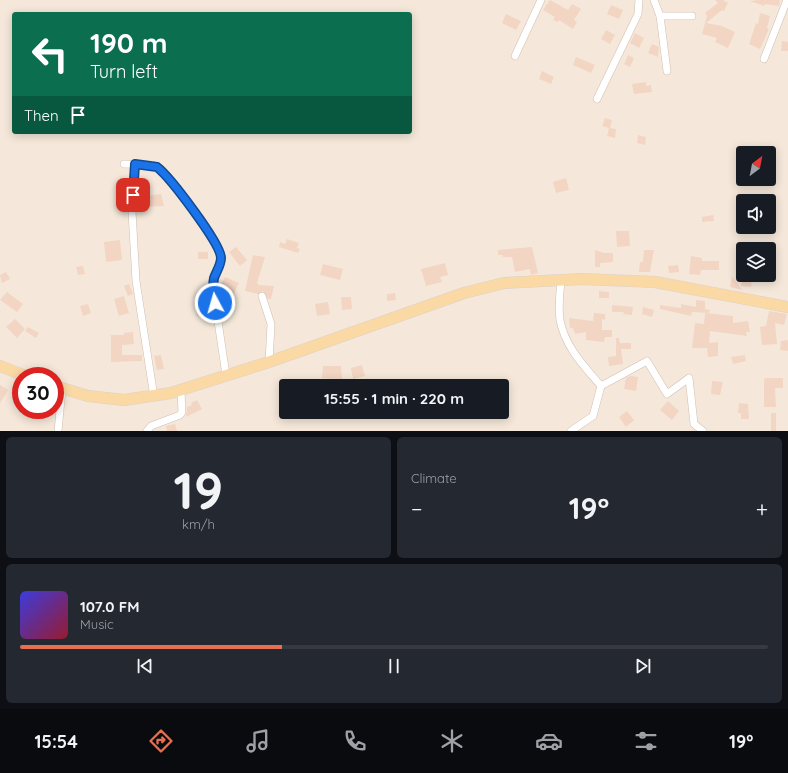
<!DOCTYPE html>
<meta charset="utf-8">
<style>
:root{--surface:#171b24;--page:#242831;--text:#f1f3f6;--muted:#9ea1a6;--line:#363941;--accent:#e76f51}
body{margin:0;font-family:Quicksand,sans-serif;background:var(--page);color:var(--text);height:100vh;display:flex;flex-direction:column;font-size:15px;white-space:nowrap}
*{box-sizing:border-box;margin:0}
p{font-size:13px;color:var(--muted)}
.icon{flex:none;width:22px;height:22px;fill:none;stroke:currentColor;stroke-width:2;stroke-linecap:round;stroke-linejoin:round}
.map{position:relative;height:431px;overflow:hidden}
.side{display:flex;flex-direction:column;gap:6px;padding:6px;background:#0d0f14;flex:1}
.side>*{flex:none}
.guide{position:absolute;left:12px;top:12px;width:400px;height:122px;border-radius:4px;box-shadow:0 2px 10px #0003;background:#0b6e4f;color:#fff;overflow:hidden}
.needle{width:26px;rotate:32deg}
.tools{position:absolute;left:736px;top:146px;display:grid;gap:8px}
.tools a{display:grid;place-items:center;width:40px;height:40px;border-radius:4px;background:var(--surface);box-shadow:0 2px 10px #0003;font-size:20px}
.speed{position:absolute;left:12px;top:367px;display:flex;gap:8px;font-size:20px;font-weight:700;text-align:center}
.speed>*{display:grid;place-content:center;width:52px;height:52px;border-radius:50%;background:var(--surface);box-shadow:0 2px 10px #0003;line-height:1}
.speed .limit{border:6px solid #d22;background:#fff;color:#111}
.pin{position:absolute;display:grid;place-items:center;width:34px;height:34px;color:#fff;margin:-17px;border-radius:8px;box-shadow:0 2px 6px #0006}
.me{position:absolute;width:44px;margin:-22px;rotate:354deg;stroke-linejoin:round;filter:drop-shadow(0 0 3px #0008)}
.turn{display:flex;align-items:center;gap:14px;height:84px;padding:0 12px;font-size:18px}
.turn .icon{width:52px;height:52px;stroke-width:2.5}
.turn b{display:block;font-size:28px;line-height:34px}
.then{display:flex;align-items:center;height:38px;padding:0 12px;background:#0003;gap:8px;font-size:15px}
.big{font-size:30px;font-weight:700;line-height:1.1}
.side .tile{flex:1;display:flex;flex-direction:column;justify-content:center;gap:6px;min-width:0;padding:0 14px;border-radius:6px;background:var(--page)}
.side .dial{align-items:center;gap:0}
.dial b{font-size:52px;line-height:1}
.song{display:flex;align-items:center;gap:12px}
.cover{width:48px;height:48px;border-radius:6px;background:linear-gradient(135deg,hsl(240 70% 55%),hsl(350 70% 35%))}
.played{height:4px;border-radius:2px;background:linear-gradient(90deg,var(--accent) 35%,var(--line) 35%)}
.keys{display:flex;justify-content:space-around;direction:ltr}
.heat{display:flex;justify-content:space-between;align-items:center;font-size:22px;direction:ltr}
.side .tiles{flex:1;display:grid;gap:6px;grid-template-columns:1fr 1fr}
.tile:last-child{grid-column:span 2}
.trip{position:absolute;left:279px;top:379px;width:230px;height:40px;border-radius:4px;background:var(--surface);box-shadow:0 2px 10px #0003;font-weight:700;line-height:40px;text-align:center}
.dock{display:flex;height:64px;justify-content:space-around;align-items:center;background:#090b0e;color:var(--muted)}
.dock .icon{width:28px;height:28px}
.dock .active{color:var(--accent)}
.dock b{font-size:18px;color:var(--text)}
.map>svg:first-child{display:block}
.residential{fill:#f5e8da;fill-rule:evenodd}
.building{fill:#f3d5c3}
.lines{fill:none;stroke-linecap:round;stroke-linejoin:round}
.street-casing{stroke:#d1beb0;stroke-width:8}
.primary-casing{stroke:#dad1cd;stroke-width:12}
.street{stroke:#fff;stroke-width:7}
.primary{stroke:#fbd9a5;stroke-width:11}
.route-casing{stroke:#114b97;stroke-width:10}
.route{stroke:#1a73e8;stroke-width:7}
</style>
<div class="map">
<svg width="788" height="431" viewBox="0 0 788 431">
<rect width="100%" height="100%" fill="#fdf6ec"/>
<path class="residential" d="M 0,0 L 788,0 L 788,431 L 0,431 ZM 14,14 L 410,14 L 410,132 L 14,132 ZM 743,153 L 769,153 L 769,179 L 743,179 ZM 743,201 L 769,201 L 769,227 L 743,227 ZM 743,249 L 769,249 L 769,275 L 743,275 ZM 21,376 L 55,376 L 55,410 L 21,410 ZM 286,386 L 502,386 L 502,412 L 286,412 Z"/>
<g class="building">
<polygon points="550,0 568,10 572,4 581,9 574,20 577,22 573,29 559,20 558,22 553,20 555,17 543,10"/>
<polygon points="715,0 723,0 728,3 724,11 722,10 706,23 722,26 735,32 728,48 715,42 717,38 702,34 707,16 705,13 718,3"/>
<polygon points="759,0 780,0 779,6 765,4 764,6 750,1"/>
<polygon points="611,5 623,10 619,19 607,14"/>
<polygon points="760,13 770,16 767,28 769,29 760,49 749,44 756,23 758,24"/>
<polygon points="506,14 521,21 516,30 502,23"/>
<polygon points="606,30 615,35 610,44 601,39"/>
<polygon points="635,33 644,38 639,48 630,43"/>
<polygon points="782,41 788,42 788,51 781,51"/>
<polygon points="652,44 659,47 658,57 648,53"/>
<polygon points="628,55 634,58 630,67 624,64"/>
<polygon points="576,57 595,65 591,73 573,65"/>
<polygon points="542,71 554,77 551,84 539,79"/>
<polygon points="646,82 646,86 651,85 652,92 634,94 632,84"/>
<polygon points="605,118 612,120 610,128 616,129 615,138 607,136 609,128 602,126"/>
<polygon points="638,135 646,137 645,145 637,143"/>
<polygon points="566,178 569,190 556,193 553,182"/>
<polygon points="161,194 164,206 137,207 138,197"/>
<polygon points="713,215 714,221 702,222 702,217"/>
<polygon points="616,231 629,231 630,246 617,247"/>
<polygon points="287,239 299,243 297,248 300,249 298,253 279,247 280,242 285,244"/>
<polygon points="120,240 122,260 106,262 104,242"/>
<polygon points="762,244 763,249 747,249 746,245"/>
<polygon points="236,247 247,260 240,266 229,252"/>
<polygon points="532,247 538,273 531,275 530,269 515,272 512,257 503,257 503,255 498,255 498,250"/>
<polygon points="595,250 604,253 613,253 613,262 600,263 600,267 595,267"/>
<polygon points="644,250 654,250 650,272 639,272 640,262 643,262"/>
<rect x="198" y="252" width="10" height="7"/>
<polygon points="253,255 265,257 257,283 259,285 274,286 271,299 268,299 263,291 258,294 245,291"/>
<polygon points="691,256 702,258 702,261 719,261 719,270 701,270 700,275 689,274"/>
<polygon points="445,263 448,275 440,277 442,282 426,286 421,269"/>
<polygon points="323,264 343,269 340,280 320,275"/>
<polygon points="678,265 679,272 669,273 668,266"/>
<polygon points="769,265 776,266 775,280 769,279"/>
<polygon points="83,266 85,274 78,275 76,267"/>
<polygon points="6,272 10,279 2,283 0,275"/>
<polygon points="743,275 753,275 751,287 741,286"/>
<polygon points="732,276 742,290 730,287"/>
<polygon points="225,277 239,283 233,295 219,288"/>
<polygon points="129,284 133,294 128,296 124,286"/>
<polygon points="599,291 609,292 609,298 599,298"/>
<polygon points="7,292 23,304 17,312 0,300"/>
<polygon points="395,293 396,300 387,301 387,294"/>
<polygon points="124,296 129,313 119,316 114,299"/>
<polygon points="341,297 351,297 352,309 342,310"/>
<polygon points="696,300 705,301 705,309 710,310 709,313 692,312 691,316 660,309 660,305 681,308 681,304 696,307"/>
<polygon points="328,302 330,314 317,316 315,304"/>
<polygon points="210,303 211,315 197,316 196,304"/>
<polygon points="88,304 91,313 83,316 80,306"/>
<polygon points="612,305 633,307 632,315 623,314 624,312 612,312"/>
<polygon points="643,307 654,310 652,317 642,314"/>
<polygon points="769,311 787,314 784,325 775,323 777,344 762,345 760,327 766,326"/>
<polygon points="594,313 605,314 605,320 602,319 602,330 612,330 612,337 605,337 604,342 586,340 586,332 575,334 573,328 570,328 569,318 593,321"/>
<polygon points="705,313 733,316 733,323 748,321 750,332 746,332 747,336 710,331 709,343 718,342 718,356 708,357 707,348 692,348 695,323 704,324"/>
<polygon points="15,319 25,329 17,338 6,327"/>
<polygon points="28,327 39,333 36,338 25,331"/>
<polygon points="133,332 134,344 122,345 122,355 142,355 142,361 111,362 111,335 124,335 124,333"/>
<polygon points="616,338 619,338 620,343 631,343 631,349 621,349 623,364 609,366 608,357 616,356"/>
<polygon points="788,340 788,351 780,350 781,341"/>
<polygon points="161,355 164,369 157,370 154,356"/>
<polygon points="745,355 746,361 733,364 731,357"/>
<polygon points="362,365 365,376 353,379 351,368"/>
<polygon points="323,366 341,366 342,379 322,378"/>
<polygon points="630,376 638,377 636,391 624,389 626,378"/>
<polygon points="766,378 783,378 783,388 775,388 776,407 764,407 764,379"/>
<polygon points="712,381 723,382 720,395 711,394"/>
<polygon points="0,385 8,390 0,403"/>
<polygon points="197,400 202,409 186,417 187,407 192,405 191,403"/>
<polygon points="668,401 679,411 672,420 660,410"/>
<polygon points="739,403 748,404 749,419 741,419 741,413 738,413"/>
<polygon points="627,411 634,420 626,427 619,417"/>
<polygon points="340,412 351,412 352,417 342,419"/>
<rect x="771" y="413" width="5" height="18"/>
<polygon points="175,424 177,431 167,431 166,426"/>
</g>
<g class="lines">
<g class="street-casing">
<g id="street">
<polyline points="654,0 660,16 667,71"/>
<polyline points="660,16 692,16"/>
<polyline points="515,56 541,0"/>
<polyline points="764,59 787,0"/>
<polyline points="597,99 638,14 639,0"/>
<path d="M 124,164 L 153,165 L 161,170 C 173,186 223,242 221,259 C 221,269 213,278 213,288 L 226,375"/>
<polyline points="135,164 132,211 136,281 154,397"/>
<path d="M 561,280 C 560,292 558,308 560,320 C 565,347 584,366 601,386 L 647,361 L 667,394 L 689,378 L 694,424 L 703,431"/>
<polyline points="262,296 271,324 269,362"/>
<polyline points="58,431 62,389"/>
<polyline points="147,431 151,426 180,415 182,412 181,391"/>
<polyline points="571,431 593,416 601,386"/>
</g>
</g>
<g class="primary-casing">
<g id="primary">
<polyline points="0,366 26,376"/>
<polyline points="55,386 88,396 124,400 171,393 269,362 464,293 504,283 582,279 655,282 788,307"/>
</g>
</g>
<use href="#street" class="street"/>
<use href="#primary" class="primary"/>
</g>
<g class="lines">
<g class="route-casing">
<path id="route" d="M 133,195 L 135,164 L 157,167 C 170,177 221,244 221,258 C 221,265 216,272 214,278 C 212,287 214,295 215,303"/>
</g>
<use href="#route" class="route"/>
</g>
</svg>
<div class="tools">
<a><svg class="needle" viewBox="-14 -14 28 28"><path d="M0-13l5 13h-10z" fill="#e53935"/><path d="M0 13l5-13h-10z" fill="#9ea1a6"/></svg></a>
<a><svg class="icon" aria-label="sound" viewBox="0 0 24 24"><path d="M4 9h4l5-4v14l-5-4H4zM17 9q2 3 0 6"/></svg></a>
<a><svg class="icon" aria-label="layers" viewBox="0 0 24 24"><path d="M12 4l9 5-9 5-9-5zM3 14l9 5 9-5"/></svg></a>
</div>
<div class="speed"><div class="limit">30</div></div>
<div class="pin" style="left:133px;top:195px;background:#d93025"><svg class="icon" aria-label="arrive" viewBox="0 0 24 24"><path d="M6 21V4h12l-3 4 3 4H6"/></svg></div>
<svg class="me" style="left:215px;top:303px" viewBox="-20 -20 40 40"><circle r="17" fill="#1a73e8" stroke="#fff" stroke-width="3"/><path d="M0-11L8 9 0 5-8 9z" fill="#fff"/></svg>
<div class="trip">15:55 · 1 min · 220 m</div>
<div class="guide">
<div class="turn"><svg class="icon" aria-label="left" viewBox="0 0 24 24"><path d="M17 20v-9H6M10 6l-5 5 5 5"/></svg><div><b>190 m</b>Turn left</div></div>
<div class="then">Then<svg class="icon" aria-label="arrive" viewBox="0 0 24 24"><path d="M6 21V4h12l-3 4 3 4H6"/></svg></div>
</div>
</div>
<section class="side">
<div class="tiles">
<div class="tile dial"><b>19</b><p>km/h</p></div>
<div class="tile"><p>Climate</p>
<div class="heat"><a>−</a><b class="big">19°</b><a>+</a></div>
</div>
<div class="tile">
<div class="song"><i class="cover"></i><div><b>107.0 FM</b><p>Music</p></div></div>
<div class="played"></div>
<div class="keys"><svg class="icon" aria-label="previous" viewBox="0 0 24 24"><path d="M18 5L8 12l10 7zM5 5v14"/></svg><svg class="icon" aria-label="pause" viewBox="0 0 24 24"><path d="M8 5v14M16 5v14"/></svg><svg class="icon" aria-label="next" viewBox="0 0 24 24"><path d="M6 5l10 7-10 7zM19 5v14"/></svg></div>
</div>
</div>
</section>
<nav class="dock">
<b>15:54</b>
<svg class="icon active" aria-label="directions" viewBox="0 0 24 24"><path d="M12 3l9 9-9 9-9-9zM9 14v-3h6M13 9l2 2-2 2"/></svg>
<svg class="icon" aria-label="music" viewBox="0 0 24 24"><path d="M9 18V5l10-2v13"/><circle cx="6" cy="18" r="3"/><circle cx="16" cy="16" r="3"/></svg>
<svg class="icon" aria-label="phone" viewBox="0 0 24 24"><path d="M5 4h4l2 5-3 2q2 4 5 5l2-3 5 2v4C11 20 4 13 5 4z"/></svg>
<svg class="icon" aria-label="climate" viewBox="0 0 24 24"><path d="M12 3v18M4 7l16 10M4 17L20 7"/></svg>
<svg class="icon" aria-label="car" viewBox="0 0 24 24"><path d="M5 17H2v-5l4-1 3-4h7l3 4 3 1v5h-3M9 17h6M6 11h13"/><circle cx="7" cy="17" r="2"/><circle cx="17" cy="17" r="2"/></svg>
<svg class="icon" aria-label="filters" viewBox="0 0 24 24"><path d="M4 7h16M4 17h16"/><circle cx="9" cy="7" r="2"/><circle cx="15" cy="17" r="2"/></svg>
<b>19°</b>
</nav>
